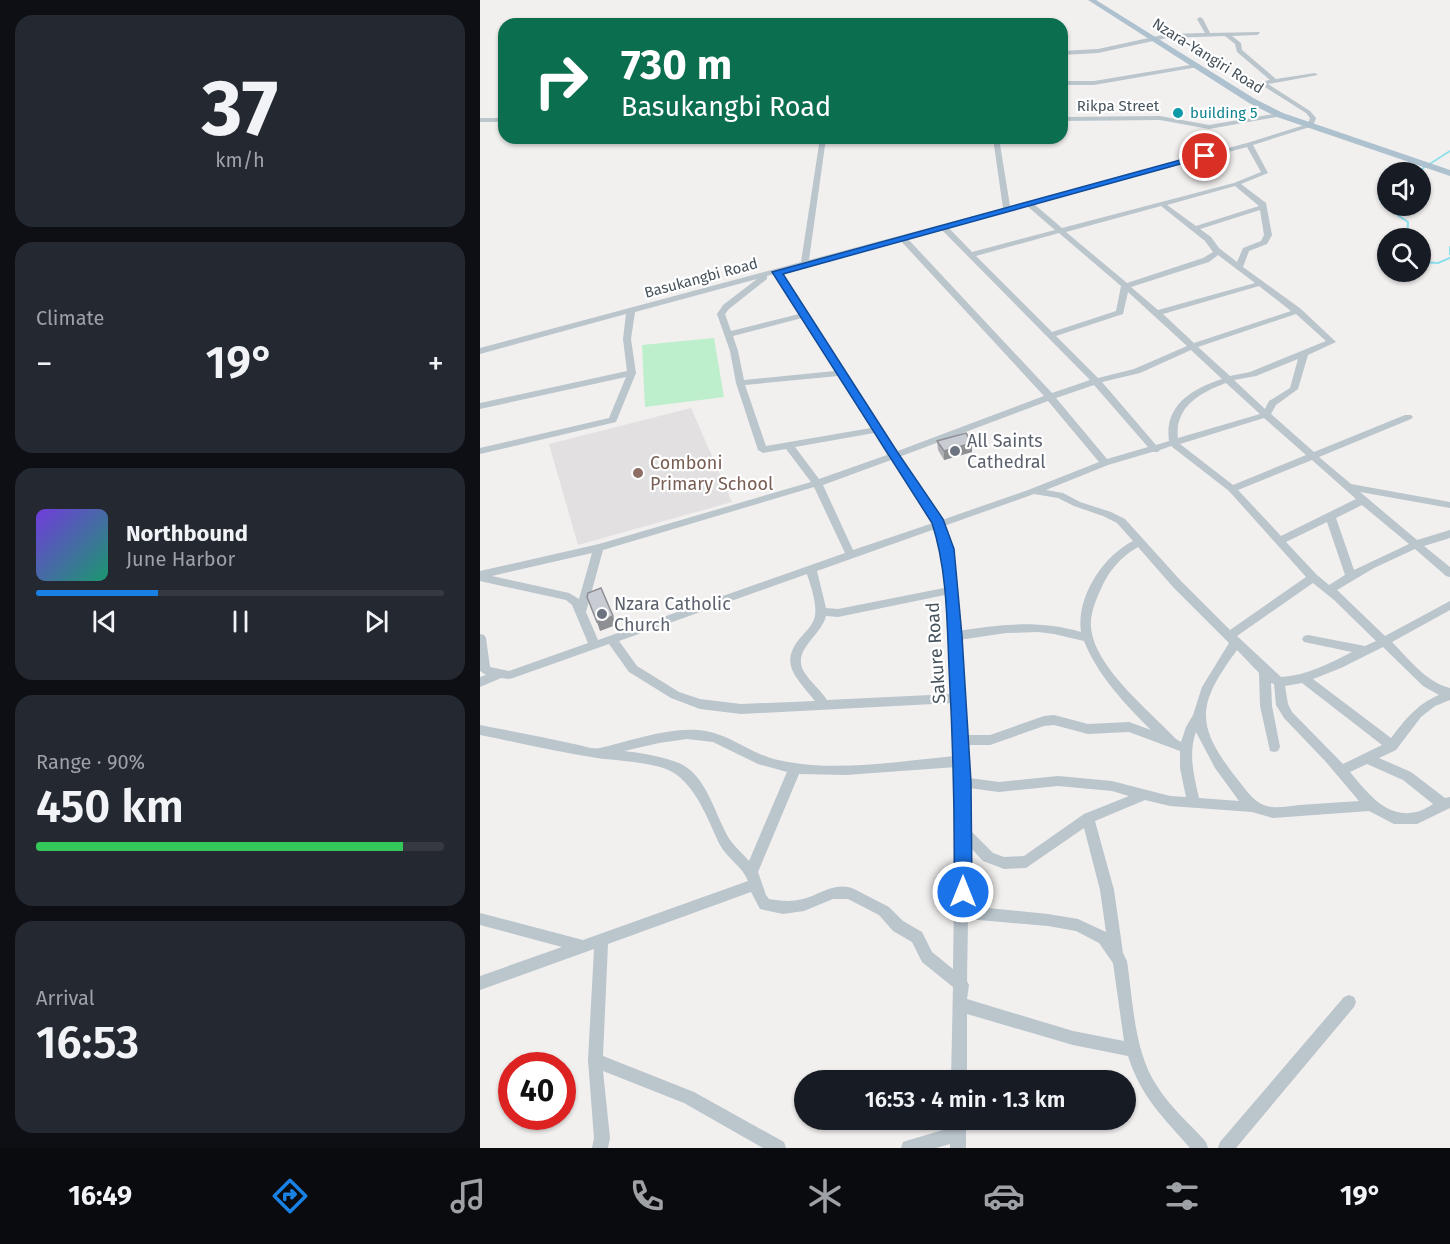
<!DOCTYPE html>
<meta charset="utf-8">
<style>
:root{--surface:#171b24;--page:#242831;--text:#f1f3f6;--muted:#9ea1a6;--line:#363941;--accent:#1881e3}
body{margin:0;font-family:"Fira Sans",sans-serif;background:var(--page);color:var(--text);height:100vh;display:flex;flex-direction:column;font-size:22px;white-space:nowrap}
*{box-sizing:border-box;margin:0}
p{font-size:20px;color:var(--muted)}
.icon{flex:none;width:33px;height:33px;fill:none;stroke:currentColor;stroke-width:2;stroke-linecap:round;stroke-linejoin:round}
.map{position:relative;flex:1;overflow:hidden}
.side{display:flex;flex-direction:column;gap:15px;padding:15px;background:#0d0f14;width:480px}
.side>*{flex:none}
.hud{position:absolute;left:18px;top:18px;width:570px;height:126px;border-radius:18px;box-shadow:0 2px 4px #0004;background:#0b6e4f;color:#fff;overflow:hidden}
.fabs{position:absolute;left:897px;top:162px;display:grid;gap:12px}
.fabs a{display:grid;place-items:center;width:54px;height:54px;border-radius:50%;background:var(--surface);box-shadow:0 2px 4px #0004;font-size:30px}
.speed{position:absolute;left:18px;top:1052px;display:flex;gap:12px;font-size:30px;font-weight:700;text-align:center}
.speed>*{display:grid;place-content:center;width:78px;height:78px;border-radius:50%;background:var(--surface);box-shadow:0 2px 4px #0004;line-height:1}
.speed .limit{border:9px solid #d22;background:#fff;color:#111}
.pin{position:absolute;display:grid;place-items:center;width:51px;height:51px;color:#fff;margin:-26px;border:3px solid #fff;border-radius:50%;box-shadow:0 2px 6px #0007}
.me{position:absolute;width:66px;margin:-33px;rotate:0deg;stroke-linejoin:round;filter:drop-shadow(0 0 4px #0008)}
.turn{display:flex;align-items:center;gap:21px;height:126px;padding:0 24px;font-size:27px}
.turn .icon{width:78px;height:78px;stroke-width:2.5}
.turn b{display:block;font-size:42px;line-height:51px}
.big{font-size:45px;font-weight:600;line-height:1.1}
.side .tile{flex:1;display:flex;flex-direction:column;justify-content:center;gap:9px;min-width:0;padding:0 21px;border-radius:18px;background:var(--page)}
.side .dial{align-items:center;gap:0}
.dial b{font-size:78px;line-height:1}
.song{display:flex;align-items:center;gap:18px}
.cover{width:72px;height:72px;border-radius:9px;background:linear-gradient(135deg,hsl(260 70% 55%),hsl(160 70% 35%))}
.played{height:6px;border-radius:3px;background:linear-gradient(90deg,var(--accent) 30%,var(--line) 30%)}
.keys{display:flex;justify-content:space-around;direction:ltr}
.heat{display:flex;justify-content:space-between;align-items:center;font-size:33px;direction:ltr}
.charge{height:9px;border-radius:4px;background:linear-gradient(90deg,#34c759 90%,var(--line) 0)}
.trip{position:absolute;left:314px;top:1070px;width:342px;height:60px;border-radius:30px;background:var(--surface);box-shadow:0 2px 4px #0004;font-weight:600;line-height:60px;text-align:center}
.tab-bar{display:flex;height:96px;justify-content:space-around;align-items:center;background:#090b0e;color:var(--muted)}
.tab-bar .icon{width:42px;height:42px}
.tab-bar .on{color:var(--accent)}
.tab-bar b{font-size:27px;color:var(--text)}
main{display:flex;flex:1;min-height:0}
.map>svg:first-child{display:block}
.education{fill:#e3e0e1}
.green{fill:#bdefcc}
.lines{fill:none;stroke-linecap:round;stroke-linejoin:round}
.stream-far1{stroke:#8ae0ed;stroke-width:1.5}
.stream{stroke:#8ae0ed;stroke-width:2}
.minor{fill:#bac5cc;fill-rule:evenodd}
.major{fill:#aec1ce;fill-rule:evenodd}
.wall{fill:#adafb5}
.shaded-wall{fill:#8d8f93}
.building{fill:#c9ccd2;stroke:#8d8f93;stroke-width:1.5}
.route{fill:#1a73e8;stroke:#114b97;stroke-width:1.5}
.culture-dot{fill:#0f9aa8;stroke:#fff;stroke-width:2}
.worship-dot{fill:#6b7280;stroke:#fff;stroke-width:2}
.education-dot{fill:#8d6e63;stroke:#fff;stroke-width:2}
.labels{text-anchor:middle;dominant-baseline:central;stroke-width:4.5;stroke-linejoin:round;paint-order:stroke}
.far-street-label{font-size:15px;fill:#47545d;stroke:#fff}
.far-culture-label{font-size:15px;fill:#0d838f;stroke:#fff;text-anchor:start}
.worship-label{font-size:18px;fill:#5b616d;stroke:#fff;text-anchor:start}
.education-label{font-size:18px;fill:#785e54;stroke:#fff;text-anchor:start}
.street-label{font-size:18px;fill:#47545d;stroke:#fff}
</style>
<main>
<section class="side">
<div class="tile dial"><b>37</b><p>km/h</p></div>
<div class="tile"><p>Climate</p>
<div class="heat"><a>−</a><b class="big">19°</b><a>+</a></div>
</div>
<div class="tile">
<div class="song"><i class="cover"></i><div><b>Northbound</b><p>June Harbor</p></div></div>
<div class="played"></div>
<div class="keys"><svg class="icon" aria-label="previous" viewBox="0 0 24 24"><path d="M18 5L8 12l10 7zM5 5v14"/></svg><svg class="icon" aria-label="pause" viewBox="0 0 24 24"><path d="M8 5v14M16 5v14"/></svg><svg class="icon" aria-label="next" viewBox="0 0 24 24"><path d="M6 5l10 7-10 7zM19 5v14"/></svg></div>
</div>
<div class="tile"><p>Range · 90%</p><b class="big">450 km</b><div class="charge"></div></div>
<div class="tile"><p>Arrival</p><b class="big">16:53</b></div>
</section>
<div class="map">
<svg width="970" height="1148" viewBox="0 0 970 1148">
<rect width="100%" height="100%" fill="#f2efef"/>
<polygon class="education" points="211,408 252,502 98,545 69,444"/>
<polygon class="green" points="234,338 244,397 165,407 162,345"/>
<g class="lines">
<polyline class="stream-far1" points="937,172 970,151"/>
<g class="stream">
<polyline points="908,191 899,198 904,206 928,222 927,238"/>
<polyline points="970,247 970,254"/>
<polyline points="940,262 958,263 970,258"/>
</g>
<g class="minor">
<path d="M 720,17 L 723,19 L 730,33 L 779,32 L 780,33 L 777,35 L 752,36 L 761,43 L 762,50 L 796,79 L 835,73 L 838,75 L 788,84 L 830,111 L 836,118 L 833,126 L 773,145 L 788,173 L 761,184 L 786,203 L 792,235 L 787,244 L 769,251 L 763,267 L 821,309 L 856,342 L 828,355 L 818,389 L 796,405 L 791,414 L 834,452 L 925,415 L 931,415 L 933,417 L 931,419 L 839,457 L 871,484 L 970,502 L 970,508 L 880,492 L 937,540 L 970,530 L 970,538 L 944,546 L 970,567 L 970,577 L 966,576 L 935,549 L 894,568 L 857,590 L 905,636 L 970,601 L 970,610 L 912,642 C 929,659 947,683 970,688 L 970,700 L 955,706 L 941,717 L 916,750 L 899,758 L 931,772 L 965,798 L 970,797 L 970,808 L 937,824 L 914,824 L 889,811 L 793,818 L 772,812 L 690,806 L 665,800 L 615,821 L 634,890 L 643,953 L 647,961 C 653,1001 654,1052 677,1086 C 690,1107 710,1124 726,1142 L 728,1148 L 710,1148 C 683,1117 661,1097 648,1056 L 593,1045 L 487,1014 L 487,1080 L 471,1080 L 473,987 L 442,962 L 432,942 L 413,931 L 399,915 L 368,899 L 353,899 L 324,911 L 303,914 L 280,909 L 271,892 L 128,944 L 123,1056 L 214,1092 L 304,1142 L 306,1148 L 283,1148 L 204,1103 L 123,1071 L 130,1138 L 128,1148 L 112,1148 L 114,1138 L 108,1060 L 114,949 L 0,990 L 0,976 L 82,947 L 0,925 L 0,913 L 103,940 L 268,881 C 263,867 247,858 240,845 C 228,821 219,792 197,775 C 181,762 139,761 117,758 C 78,752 39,743 0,735 L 0,725 C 31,731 63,737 94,744 C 101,745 113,750 120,748 C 152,741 184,728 218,730 C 248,732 270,754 298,760 C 355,773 418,761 475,756 L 472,703 L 261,714 L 220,709 L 191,698 L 149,672 L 129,644 L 33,678 L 29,679 L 21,678 L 0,687 L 0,677 L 6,675 L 0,671 L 0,634 L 4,635 L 6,638 L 10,667 L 29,671 L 108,643 L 92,605 L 86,600 L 0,581 L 0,571 L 119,544 L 331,482 L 306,449 L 283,453 L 278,450 L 256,383 L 250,351 L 237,314 L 243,305 L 277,279 L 155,312 L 151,339 L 156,373 L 136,422 L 0,454 L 0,448 L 129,418 L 146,377 L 0,409 L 0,403 L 147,371 L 143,339 L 146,314 L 0,354 L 0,348 L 321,262 L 340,138 L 346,138 L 329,260 L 523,208 L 513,138 L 519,138 L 530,206 L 767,143 L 828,124 L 830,118 L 826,113 L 780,84 L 780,82 L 790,80 L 757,52 L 755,44 L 745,36 L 687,38 L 618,53 L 582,55 L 582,51 L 618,49 L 687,34 L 725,33 L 717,19 ZM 767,147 L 781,172 L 754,183 L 582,228 L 554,204 ZM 755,186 L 779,206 L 716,226 L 687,205 ZM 547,206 L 575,230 L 492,252 L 468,227 ZM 681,206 L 725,241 L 733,252 L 723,258 L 647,283 L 586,232 ZM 780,210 L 784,235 L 781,241 L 763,248 L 757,262 L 739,248 L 731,237 L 720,229 ZM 461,229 L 610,380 L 572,393 L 427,238 ZM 579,233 L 641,286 L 636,311 L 572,332 L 496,256 ZM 420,240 L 564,396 L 415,452 L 301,272 ZM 738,255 L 775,283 L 678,310 L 651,287 L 729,262 ZM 294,274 L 319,314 L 251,331 L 245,314 L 249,309 L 287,279 L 287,276 ZM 779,286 L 811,311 L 714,343 L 683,314 ZM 648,292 L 707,346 L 654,369 L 618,378 L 576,336 L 643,314 ZM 816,314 L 846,341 L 770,372 L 750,376 L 718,347 ZM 322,318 L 355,371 L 264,380 L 258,351 L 253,336 ZM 711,350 L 742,379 C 712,389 684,405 689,441 L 676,445 L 622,382 L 660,373 ZM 818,359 L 810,388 L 789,401 L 785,409 L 754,380 L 776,376 ZM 358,376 L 391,428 L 286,446 L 265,385 ZM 746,383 L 780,414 L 698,438 C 694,407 721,392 746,383 ZM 614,385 L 668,447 L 627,459 L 576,398 ZM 568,401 L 619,462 L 548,490 L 462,520 L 419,457 ZM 784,418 L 826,455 L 753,485 L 700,444 ZM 394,433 L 407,455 L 339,479 L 315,447 ZM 691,446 L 749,491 L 826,577 L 750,630 L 701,581 L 645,519 L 631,512 L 600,502 L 583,493 L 566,490 L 628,465 L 672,452 L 678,452 L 680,450 ZM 411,460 L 453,523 L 373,550 L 343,485 ZM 832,460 L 876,499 L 801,536 L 758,490 ZM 334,487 L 365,553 L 118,640 L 106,612 L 123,550 ZM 554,494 L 578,498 L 594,506 L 623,516 L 637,523 L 653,541 C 623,556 596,597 601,632 C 560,620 520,624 478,631 L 475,593 L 477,590 L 475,587 L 472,549 L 464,526 ZM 882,505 L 929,544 L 874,570 L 856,518 ZM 847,522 L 865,575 L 849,585 L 837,575 L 806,542 ZM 455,529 L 462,549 L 464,588 L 358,609 L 346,608 L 337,571 ZM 658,547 L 693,587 L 749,643 L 722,687 L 713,715 L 706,727 L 701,742 L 696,739 C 670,711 614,667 611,627 C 610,615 615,602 620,591 C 628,572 640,557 658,547 ZM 112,553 L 99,599 L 89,593 L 12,576 ZM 327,574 C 331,587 337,603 335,616 C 333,625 327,630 322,636 C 297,663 317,678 335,701 L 261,704 L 220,699 L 199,692 L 157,666 L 139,641 ZM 833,583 L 854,600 L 896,641 L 885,646 L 828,635 L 824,636 L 822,639 L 824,642 L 872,652 C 850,663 826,676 801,677 L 757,636 ZM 465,595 L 471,694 L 347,700 C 340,689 329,681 323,670 C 313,649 341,636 346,616 L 358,617 ZM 558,632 L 574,634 L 604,641 C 618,676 645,704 671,730 L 649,722 L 608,724 L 574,715 L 564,716 L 510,735 L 486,735 L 479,640 L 526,633 ZM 903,647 L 943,686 L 959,695 C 937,704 925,720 911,738 L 833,679 L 861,668 ZM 757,650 L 779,673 L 780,706 L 790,751 L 794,752 L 798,751 L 800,747 L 792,706 L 791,683 L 794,684 L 796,705 L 804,718 L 846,762 L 879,801 C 859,802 839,804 819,805 C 810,806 800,808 792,807 C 775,805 768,792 758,780 C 715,725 716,706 757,650 ZM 822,683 L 902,745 L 863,764 L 812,712 L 808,704 L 805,686 ZM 574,725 L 608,734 L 649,732 L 700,751 L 700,768 L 706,797 L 690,796 L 632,781 L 578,776 L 519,782 L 489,778 L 486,745 L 510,745 L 564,726 ZM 716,732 L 735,768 L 759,801 L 719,798 C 714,776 708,754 716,732 ZM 207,739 L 233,742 L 278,764 L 307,772 L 269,861 C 263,854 255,847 250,840 C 236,818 228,779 203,765 C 188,757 161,753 144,751 L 179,743 ZM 887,764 L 923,780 L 953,804 C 948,807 942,811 936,812 C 906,819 887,792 870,772 ZM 476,767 L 473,969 L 452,952 L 442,932 L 423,921 L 409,907 L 374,889 C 355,881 340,895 323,899 C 311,902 300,901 289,899 L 286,895 L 278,872 L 319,774 L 366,775 ZM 578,786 L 632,791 L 649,796 L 604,814 L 544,856 L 524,857 L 513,853 L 489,829 L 489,788 L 519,792 ZM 604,828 L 620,890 L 626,932 L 598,919 L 568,914 L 488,906 L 489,846 L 503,861 L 519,867 L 524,869 L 546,868 ZM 488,919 L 568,926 L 596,931 L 619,943 L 633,963 L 644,1041 L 593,1031 L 487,999 L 489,985 L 487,981 Z"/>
<polygon points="716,64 719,66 718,67 614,85 582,85 582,81 614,81"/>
<polygon points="800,113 802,114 802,116 729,129 680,120 582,121 582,117 680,116 729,125"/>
<rect x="0" y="118" width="24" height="4"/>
<polygon points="869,995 874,997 876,1002 874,1007 756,1148 738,1148 740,1142 864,997"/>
<polygon points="470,1119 486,1119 486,1148 470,1148 470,1144 456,1148 421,1148 423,1142 429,1140 470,1128"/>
</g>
<polygon class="major" points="608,0 616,0 775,99 803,113 970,170 970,176 797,117 769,103"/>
</g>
<polygon class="wall" points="457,441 492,452 464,460 458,450"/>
<g class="shaded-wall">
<polygon points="492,443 492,452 464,460 464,451"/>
<polygon points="133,616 136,625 120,631 117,622"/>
</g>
<g class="building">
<polygon points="486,433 492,443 464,451 457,441"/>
<polygon points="121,588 133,616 117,622 107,597 108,593"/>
</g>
<path class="route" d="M 722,154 L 729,156 L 303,274 L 418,453 L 463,519 L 474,549 L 482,636 L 491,782 L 492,892 L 489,898 L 483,900 L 477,898 L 474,892 C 475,817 473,743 469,668 C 467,620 467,569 452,523 L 292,272 Z"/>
<circle class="culture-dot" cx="698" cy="113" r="6"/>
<g class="worship-dot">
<circle cx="475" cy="451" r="6"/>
<circle cx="122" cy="614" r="6"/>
</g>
<circle class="education-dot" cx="158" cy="473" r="6"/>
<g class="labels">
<g class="far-street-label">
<text transform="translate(728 56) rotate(32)">Nzara-Yangiri Road</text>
<text x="638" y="106">Rikpa Street</text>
<text transform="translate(221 278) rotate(-15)">Basukangbi Road</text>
</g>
<g class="far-culture-label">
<text x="710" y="113">building 5</text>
</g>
<g class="worship-label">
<text x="487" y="441">All Saints<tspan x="487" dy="21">Cathedral</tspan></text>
<text x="134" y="604">Nzara Catholic<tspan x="134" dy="21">Church</tspan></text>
</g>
<g class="education-label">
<text x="170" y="463">Comboni<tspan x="170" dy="21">Primary School</tspan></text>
</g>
<g class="street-label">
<text transform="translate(456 653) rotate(-94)">Sakure Road</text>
</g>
</g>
</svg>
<div class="fabs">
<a><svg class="icon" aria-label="sound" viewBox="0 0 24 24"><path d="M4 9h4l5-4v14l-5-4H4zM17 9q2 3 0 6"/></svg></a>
<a><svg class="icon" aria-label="search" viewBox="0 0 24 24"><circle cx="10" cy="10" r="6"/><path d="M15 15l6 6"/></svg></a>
</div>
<div class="speed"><div class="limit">40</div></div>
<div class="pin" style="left:725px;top:156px;background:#d93025"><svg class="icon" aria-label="arrive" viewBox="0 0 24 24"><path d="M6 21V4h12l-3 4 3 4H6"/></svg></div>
<svg class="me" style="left:483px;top:892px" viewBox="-20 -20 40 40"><circle r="17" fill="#1a73e8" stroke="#fff" stroke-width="3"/><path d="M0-11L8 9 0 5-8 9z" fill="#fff"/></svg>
<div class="trip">16:53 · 4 min · 1.3 km</div>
<div class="hud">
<div class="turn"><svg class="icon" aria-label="right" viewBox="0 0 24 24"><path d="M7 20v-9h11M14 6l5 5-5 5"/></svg><div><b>730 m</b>Basukangbi Road</div></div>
</div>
</div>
</main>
<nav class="tab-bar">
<b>16:49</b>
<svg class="icon on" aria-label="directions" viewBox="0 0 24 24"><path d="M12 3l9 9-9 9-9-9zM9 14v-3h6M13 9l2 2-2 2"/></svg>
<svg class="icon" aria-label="music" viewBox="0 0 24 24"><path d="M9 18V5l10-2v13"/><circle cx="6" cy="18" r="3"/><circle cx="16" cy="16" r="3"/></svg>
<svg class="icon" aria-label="phone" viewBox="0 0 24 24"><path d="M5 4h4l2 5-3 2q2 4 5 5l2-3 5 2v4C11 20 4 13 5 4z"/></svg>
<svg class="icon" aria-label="climate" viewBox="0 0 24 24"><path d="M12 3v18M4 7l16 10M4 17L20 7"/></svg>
<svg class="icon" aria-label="car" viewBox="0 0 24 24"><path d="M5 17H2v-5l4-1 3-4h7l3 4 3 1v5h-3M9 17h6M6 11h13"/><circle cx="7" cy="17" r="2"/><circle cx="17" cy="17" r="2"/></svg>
<svg class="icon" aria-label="filters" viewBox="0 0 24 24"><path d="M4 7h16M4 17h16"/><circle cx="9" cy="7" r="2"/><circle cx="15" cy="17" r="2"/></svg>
<b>19°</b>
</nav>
